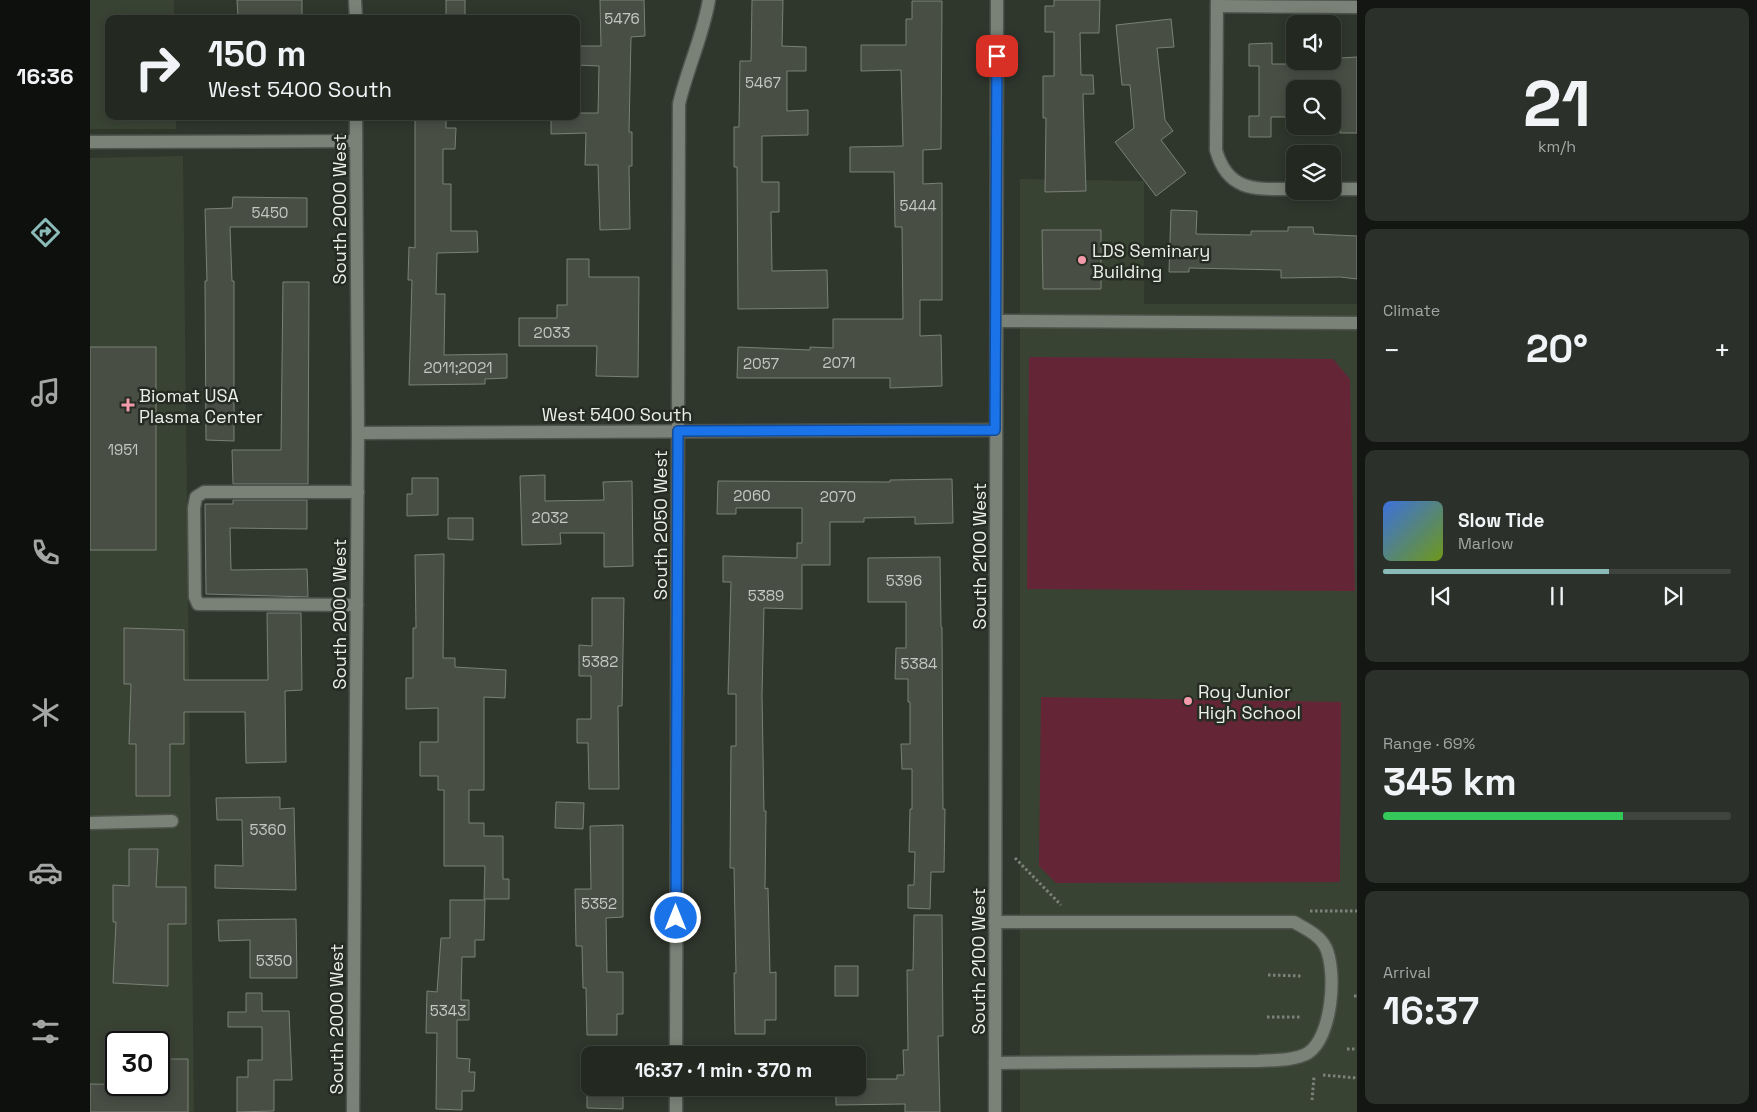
<!DOCTYPE html>
<meta charset="utf-8">
<style>
:root{--surface:#232821;--page:#2b302a;--text:#f1f3f6;--muted:#a3a6a5;--line:#40443f;--accent:#8bbbb9}
body{margin:0;font-family:"Space Grotesk",sans-serif;background:var(--page);color:var(--text);height:100vh;display:flex;flex-direction:column;font-size:19px;white-space:nowrap}
*{box-sizing:border-box;margin:0}
p{font-size:16px;color:var(--muted)}
.icon{flex:none;width:28px;height:28px;fill:none;stroke:currentColor;stroke-width:2;stroke-linecap:round;stroke-linejoin:round}
.map{position:relative;flex:1;overflow:hidden}
.drawer{display:flex;flex-direction:column;gap:8px;padding:8px;background:#131612;width:400px}
.drawer>*{flex:none}
.guide{position:absolute;left:15px;top:15px;width:475px;height:105px;border-radius:10px;box-shadow:0 2px 12px #0003,0 0 0 1px var(--line);background:#232821;color:var(--text);overflow:hidden}
.tools{position:absolute;left:1196px;top:15px;display:grid;gap:10px}
.tools a{display:grid;place-items:center;width:55px;height:55px;border-radius:10px;background:var(--surface);box-shadow:0 2px 12px #0003,0 0 0 1px var(--line);font-size:25px}
.speed{position:absolute;left:15px;top:1031px;display:flex;gap:10px;font-size:25px;font-weight:700;text-align:center}
.speed>*{display:grid;place-content:center;width:65px;height:65px;border-radius:50%;background:var(--surface);box-shadow:0 2px 12px #0003,0 0 0 1px var(--line);line-height:1}
.speed .limit{border:2px solid #111;border-radius:8px;background:#fff;color:#111}
.pin{position:absolute;display:grid;place-items:center;width:42px;height:42px;color:#fff;margin:-21px;border-radius:10px;box-shadow:0 2px 8px #0006}
.me{position:absolute;width:55px;margin:-28px;rotate:0deg;stroke-linejoin:round;filter:drop-shadow(0 0 4px #0008)}
.turn{display:flex;align-items:center;gap:18px;height:105px;padding:0 20px;font-size:22px}
.turn .icon{width:65px;height:65px;stroke-width:2.5}
.turn b{display:block;font-size:35px;line-height:42px}
.big{font-size:38px;font-weight:800;line-height:1.1}
.drawer .card{flex:1;display:flex;flex-direction:column;justify-content:center;gap:8px;min-width:0;padding:0 18px;border-radius:10px;background:var(--page)}
.drawer .dial{align-items:center;gap:0}
.dial b{font-size:65px;line-height:1}
.song{display:flex;align-items:center;gap:15px}
.cover{width:60px;height:60px;border-radius:8px;background:linear-gradient(135deg,hsl(220 70% 55%),hsl(80 70% 35%))}
.played{height:5px;border-radius:2px;background:linear-gradient(90deg,var(--accent) 65%,var(--line) 65%)}
.keys{display:flex;justify-content:space-around;direction:ltr}
.heat{display:flex;justify-content:space-between;align-items:center;font-size:28px;direction:ltr}
.charge{height:8px;border-radius:4px;background:linear-gradient(90deg,#34c759 69%,var(--line) 0)}
.trip{position:absolute;left:491px;top:1046px;width:285px;height:50px;border-radius:10px;background:var(--surface);box-shadow:0 2px 12px #0003,0 0 0 1px var(--line);font-weight:800;line-height:50px;text-align:center}
main{display:flex;flex:1;min-height:0}
.menu{display:flex;flex-direction:column;width:90px;justify-content:space-around;align-items:center;background:#0e100d;color:var(--muted)}
.menu .icon{width:35px;height:35px}
.menu .on{color:var(--accent)}
.menu b{font-size:22px;color:var(--text)}
.map>svg:first-child{display:block}
.built{fill:#394334;fill-rule:evenodd}
.green{fill:#642636}
.building{fill:#484e44;stroke:#798075}
.lines{fill:none;stroke-linecap:round;stroke-linejoin:round}
.lane-casing{stroke:#4e544c;stroke-width:15}
.street-casing{stroke:#4e544c;stroke-width:15}
.secondary-casing{stroke:#4e544c;stroke-width:15}
.path{stroke:#7c827a;stroke-width:3;stroke-dasharray:2.5 2.5;stroke-linecap:butt}
.lane{stroke:#7a8176;stroke-width:12}
.street{stroke:#7a8176;stroke-width:12}
.secondary{stroke:#7a8176;stroke-width:12}
.route-casing{stroke:#114b97;stroke-width:12}
.route{stroke:#1a73e8;stroke-width:9}
.poi-dot{fill:#f39aab;stroke:#262c22;stroke-width:2}
.labels{text-anchor:middle;dominant-baseline:central;stroke-width:5;stroke-linejoin:round;paint-order:stroke}
.number-label{font-size:15px;fill:#c3c8c0}
.street-label{font-size:18px;fill:#ecf0ea;stroke:#262c22}
.poi-label{font-size:18px;fill:#ecf0ea;stroke:#262c22;text-anchor:start}
</style>
<main>
<nav class="menu">
<b>16:36</b>
<svg class="icon on" aria-label="directions" viewBox="0 0 24 24"><path d="M12 3l9 9-9 9-9-9zM9 14v-3h6M13 9l2 2-2 2"/></svg>
<svg class="icon" aria-label="music" viewBox="0 0 24 24"><path d="M9 18V5l10-2v13"/><circle cx="6" cy="18" r="3"/><circle cx="16" cy="16" r="3"/></svg>
<svg class="icon" aria-label="phone" viewBox="0 0 24 24"><path d="M5 4h4l2 5-3 2q2 4 5 5l2-3 5 2v4C11 20 4 13 5 4z"/></svg>
<svg class="icon" aria-label="climate" viewBox="0 0 24 24"><path d="M12 3v18M4 7l16 10M4 17L20 7"/></svg>
<svg class="icon" aria-label="car" viewBox="0 0 24 24"><path d="M5 17H2v-5l4-1 3-4h7l3 4 3 1v5h-3M9 17h6M6 11h13"/><circle cx="7" cy="17" r="2"/><circle cx="17" cy="17" r="2"/></svg>
<svg class="icon" aria-label="filters" viewBox="0 0 24 24"><path d="M4 7h16M4 17h16"/><circle cx="9" cy="7" r="2"/><circle cx="15" cy="17" r="2"/></svg>
</nav>
<div class="map">
<svg width="1267" height="1112" viewBox="0 0 1267 1112">
<rect width="100%" height="100%" fill="#2f362c"/>
<g class="built">
<polygon points="0,0 84,0 84,19 19,19 19,116 86,116 86,129 0,129"/>
<path d="M 93,156 L 104,1112 L 0,1112 L 0,158 ZM 26,1042 L 69,1042 L 69,1085 L 26,1085 Z"/>
<polygon points="930,179 1054,181 1054,304 1267,304 1267,1112 930,1112"/>
</g>
<g class="green">
<polygon points="939,357 1243,359 1260,379 1265,591 937,589"/>
<polygon points="951,697 1251,702 1250,882 966,883 949,866"/>
</g>
<g class="building">
<polygon points="147,0 212,0 212,15 148,16"/>
<rect x="356" y="0" width="19" height="19"/>
<polygon points="510,0 554,0 555,36 541,37 539,132 542,132 542,166 539,166 540,229 510,230 508,165 495,165 496,133 461,134 461,116 486,116 486,113 508,113 509,66 486,65 486,46 511,46"/>
<polygon points="662,0 693,0 692,46 716,47 716,71 697,71 697,111 718,110 718,135 672,136 672,182 689,182 689,212 681,212 682,271 737,270 738,308 648,309 647,167 644,167 644,127 649,127 650,61 661,61"/>
<polygon points="964,0 1010,0 1009,33 990,33 991,75 1003,75 1004,94 993,94 996,191 955,192 956,118 953,118 953,76 964,76 964,32 955,32 955,6 964,6"/>
<polygon points="822,1 852,1 851,149 833,150 833,184 852,183 852,300 830,300 830,336 851,335 852,386 800,388 800,378 647,378 648,347 720,350 720,347 743,348 743,319 813,319 812,227 805,227 804,172 760,172 760,147 813,146 811,70 771,71 771,45 816,45 816,19 822,19"/>
<polygon points="1081,19 1084,47 1067,48 1075,120 1083,131 1071,140 1096,173 1066,196 1025,142 1044,128 1040,85 1032,85 1026,25"/>
<polygon points="1182,43 1182,64 1217,64 1217,61 1250,61 1250,58 1267,57 1267,133 1250,133 1249,89 1205,89 1205,117 1181,117 1181,137 1159,137 1159,116 1169,116 1169,66 1159,66 1159,44"/>
<polygon points="325,116 356,116 356,128 366,128 365,149 353,149 353,184 361,184 361,231 387,231 388,252 347,253 346,294 355,294 354,355 417,354 417,378 395,379 395,384 319,385 322,280 318,280 319,247 325,248"/>
<polygon points="143,197 217,198 217,227 140,227 142,281 144,281 144,441 116,440 115,281 117,281 115,209 142,208"/>
<polygon points="1081,210 1107,211 1106,234 1161,235 1161,231 1198,231 1198,227 1223,227 1224,234 1267,236 1267,279 1250,277 1191,278 1191,270 1099,268 1099,272 1079,272"/>
<polygon points="952,230 1011,230 1011,289 953,289"/>
<polygon points="477,259 499,259 499,277 549,277 548,377 506,376 507,346 429,346 429,318 467,318 467,305 477,305"/>
<polygon points="193,282 219,282 218,484 143,484 142,450 191,450"/>
<rect x="0" y="347" width="66" height="203"/>
<polygon points="455,475 455,501 514,500 513,482 542,481 543,566 514,567 514,533 470,533 471,544 432,545 430,476"/>
<polygon points="322,478 348,478 348,515 317,516 317,494 322,494"/>
<polygon points="862,479 863,523 825,524 825,517 774,518 774,522 740,522 740,565 712,565 712,609 674,608 672,695 674,811 676,811 675,889 678,888 680,973 686,972 686,1020 675,1020 675,1034 645,1034 644,973 646,973 644,868 640,868 641,746 646,746 646,694 638,694 641,582 633,582 633,556 707,558 707,543 712,543 712,508 646,508 646,514 627,514 628,481 800,482 800,480"/>
<polygon points="143,500 217,500 217,529 140,528 141,570 217,569 218,597 116,594 115,504 143,504"/>
<polygon points="358,518 383,518 383,540 358,539"/>
<polygon points="354,554 353,658 365,658 365,667 416,670 415,698 394,697 394,790 379,790 379,823 394,823 394,836 413,836 413,879 419,879 419,899 394,899 395,866 354,866 354,790 348,790 348,776 330,776 330,742 348,742 348,708 316,709 316,678 323,678 323,628 326,628 325,555"/>
<polygon points="850,557 851,627 852,627 853,809 855,809 854,872 841,872 840,909 818,908 818,885 824,885 825,852 819,852 820,809 822,809 822,769 812,769 811,744 820,744 820,702 818,702 818,679 805,679 806,648 816,648 816,602 778,602 778,558"/>
<polygon points="502,598 534,598 532,706 528,706 529,789 499,789 498,743 487,743 487,719 501,719 501,676 489,676 489,645 502,646"/>
<polygon points="177,613 211,613 212,690 195,691 196,762 156,763 155,712 94,712 94,744 80,744 80,796 46,796 46,744 39,744 41,684 34,684 34,628 94,630 94,680 178,680"/>
<polygon points="190,797 190,809 204,808 206,890 125,888 125,865 153,866 152,820 127,820 126,798"/>
<polygon points="466,802 494,803 493,829 465,828"/>
<polygon points="533,825 533,917 516,918 517,972 533,972 533,1014 527,1014 527,1035 497,1035 496,988 493,988 492,946 486,946 485,889 501,889 500,826"/>
<polygon points="39,849 68,849 66,887 96,887 96,924 78,924 78,986 23,983 26,922 23,922 23,885 39,886"/>
<polygon points="360,900 395,900 394,940 385,940 385,957 372,957 371,1000 379,1000 379,1020 367,1020 367,1058 380,1059 379,1072 385,1072 384,1091 372,1091 372,1110 346,1109 347,1033 336,1033 337,991 347,992 351,938 360,938"/>
<polygon points="824,915 852,915 853,1036 848,1036 850,1112 815,1112 815,1104 746,1105 746,1088 768,1088 768,1079 807,1079 807,1075 814,1075 813,1050 818,1050 817,970 823,970"/>
<polygon points="206,919 207,978 160,978 160,940 129,941 128,920"/>
<rect x="745" y="966" width="23" height="30"/>
<polygon points="156,993 172,993 172,1011 199,1011 202,1080 184,1080 184,1111 147,1112 147,1077 158,1077 158,1060 172,1060 172,1027 138,1027 138,1012 156,1012"/>
<polygon points="69,1059 98,1059 98,1112 0,1112 0,1084 69,1085"/>
<polygon points="497,1088 533,1088 533,1109 497,1108"/>
</g>
<g class="lines">
<g class="lane-casing">
<g id="lane">
<polyline points="907,321 1267,323"/>
<polyline points="267,605 108,604 105,597 104,508 106,497 114,492 268,492"/>
<polyline points="0,823 82,821"/>
<path d="M 905,1063 L 1168,1061 C 1183,1060 1204,1061 1218,1053 C 1242,1037 1247,973 1236,948 C 1230,935 1216,929 1204,922 L 905,922"/>
</g>
</g>
<g class="street-casing">
<g id="street">
<polyline points="265,0 266,19"/>
<path d="M 1127,0 L 1126,150 C 1138,193 1167,189 1205,189"/>
<polyline points="1127,6 1267,7"/>
<polyline points="0,142 266,141"/>
<polyline points="1242,189 1267,189"/>
<polyline points="268,433 905,430"/>
<path d="M 586,1055 L 589,104 C 597,69 613,36 619,0"/>
<polyline points="263,1112 268,433 266,116"/>
<polyline points="586,1112 586,1088"/>
</g>
</g>
<g class="secondary-casing">
<polyline id="secondary" points="905,1112 907,0"/>
</g>
<g class="path">
<polyline points="925,858 971,905"/>
<polyline points="1220,911 1267,911"/>
<polyline points="1178,975 1212,976"/>
<polyline points="1264,996 1267,996"/>
<polyline points="1177,1017 1212,1017"/>
<polyline points="1257,1049 1267,1049"/>
<polyline points="1233,1075 1267,1078"/>
<polyline points="1222,1100 1224,1077"/>
</g>
<use href="#lane" class="lane"/>
<use href="#street" class="street"/>
<use href="#secondary" class="secondary"/>
</g>
<g class="lines">
<g class="route-casing">
<polyline id="route" points="586,918 588,431 905,430 907,56"/>
</g>
<use href="#route" class="route"/>
</g>
<g class="poi-dot">
<circle cx="992" cy="260" r="5"/>
<path d="M35.5 397.5h5v5h5v5h-5v5h-5v-5h-5v-5h5z"/>
<circle cx="1098" cy="701" r="5"/>
</g>
<g class="labels">
<g class="number-label">
<text x="532" y="18">5476</text>
<text x="673" y="82">5467</text>
<text x="828" y="205">5444</text>
<text x="180" y="212">5450</text>
<text x="462" y="332">2033</text>
<text x="749" y="362">2071</text>
<text x="671" y="363">2057</text>
<text x="368" y="367">2011;2021</text>
<text x="33" y="449">1951</text>
<text x="662" y="495">2060</text>
<text x="748" y="496">2070</text>
<text x="460" y="517">2032</text>
<text x="814" y="580">5396</text>
<text x="676" y="595">5389</text>
<text x="510" y="661">5382</text>
<text x="829" y="663">5384</text>
<text x="178" y="829">5360</text>
<text x="509" y="903">5352</text>
<text x="184" y="960">5350</text>
<text x="358" y="1010">5343</text>
</g>
<g class="street-label">
<text transform="translate(249 209) rotate(-90)">South 2000 West</text>
<text x="527" y="414">West 5400 South</text>
<text transform="translate(570 525) rotate(-90)">South 2050 West</text>
<text transform="translate(889 556) rotate(-90)">South 2100 West</text>
<text transform="translate(249 614) rotate(-90)">South 2000 West</text>
<text transform="translate(888 961) rotate(-90)">South 2100 West</text>
<text transform="translate(246 1019) rotate(-90)">South 2000 West</text>
</g>
<g class="poi-label">
<text x="1002" y="250">LDS Seminary<tspan x="1002" dy="21">Building</tspan></text>
<text x="49" y="395">Biomat USA<tspan x="49" dy="21">Plasma Center</tspan></text>
<text x="1108" y="691">Roy Junior<tspan x="1108" dy="21">High School</tspan></text>
</g>
</g>
</svg>
<div class="tools">
<a><svg class="icon" aria-label="sound" viewBox="0 0 24 24"><path d="M4 9h4l5-4v14l-5-4H4zM17 9q2 3 0 6"/></svg></a>
<a><svg class="icon" aria-label="search" viewBox="0 0 24 24"><circle cx="10" cy="10" r="6"/><path d="M15 15l6 6"/></svg></a>
<a><svg class="icon" aria-label="layers" viewBox="0 0 24 24"><path d="M12 4l9 5-9 5-9-5zM3 14l9 5 9-5"/></svg></a>
</div>
<div class="speed"><div class="limit">30</div></div>
<div class="pin" style="left:907px;top:56px;background:#d93025"><svg class="icon" aria-label="arrive" viewBox="0 0 24 24"><path d="M6 21V4h12l-3 4 3 4H6"/></svg></div>
<svg class="me" style="left:586px;top:918px" viewBox="-20 -20 40 40"><circle r="17" fill="#1a73e8" stroke="#fff" stroke-width="3"/><path d="M0-11L8 9 0 5-8 9z" fill="#fff"/></svg>
<div class="trip">16:37 · 1 min · 370 m</div>
<div class="guide">
<div class="turn"><svg class="icon" aria-label="right" viewBox="0 0 24 24"><path d="M7 20v-9h11M14 6l5 5-5 5"/></svg><div><b>150 m</b>West 5400 South</div></div>
</div>
</div>
<section class="drawer">
<div class="card dial"><b>21</b><p>km/h</p></div>
<div class="card"><p>Climate</p>
<div class="heat"><a>−</a><b class="big">20°</b><a>+</a></div>
</div>
<div class="card">
<div class="song"><i class="cover"></i><div><b>Slow Tide</b><p>Marlow</p></div></div>
<div class="played"></div>
<div class="keys"><svg class="icon" aria-label="previous" viewBox="0 0 24 24"><path d="M18 5L8 12l10 7zM5 5v14"/></svg><svg class="icon" aria-label="pause" viewBox="0 0 24 24"><path d="M8 5v14M16 5v14"/></svg><svg class="icon" aria-label="next" viewBox="0 0 24 24"><path d="M6 5l10 7-10 7zM19 5v14"/></svg></div>
</div>
<div class="card"><p>Range · 69%</p><b class="big">345 km</b><div class="charge"></div></div>
<div class="card"><p>Arrival</p><b class="big">16:37</b></div>
</section>
</main>
